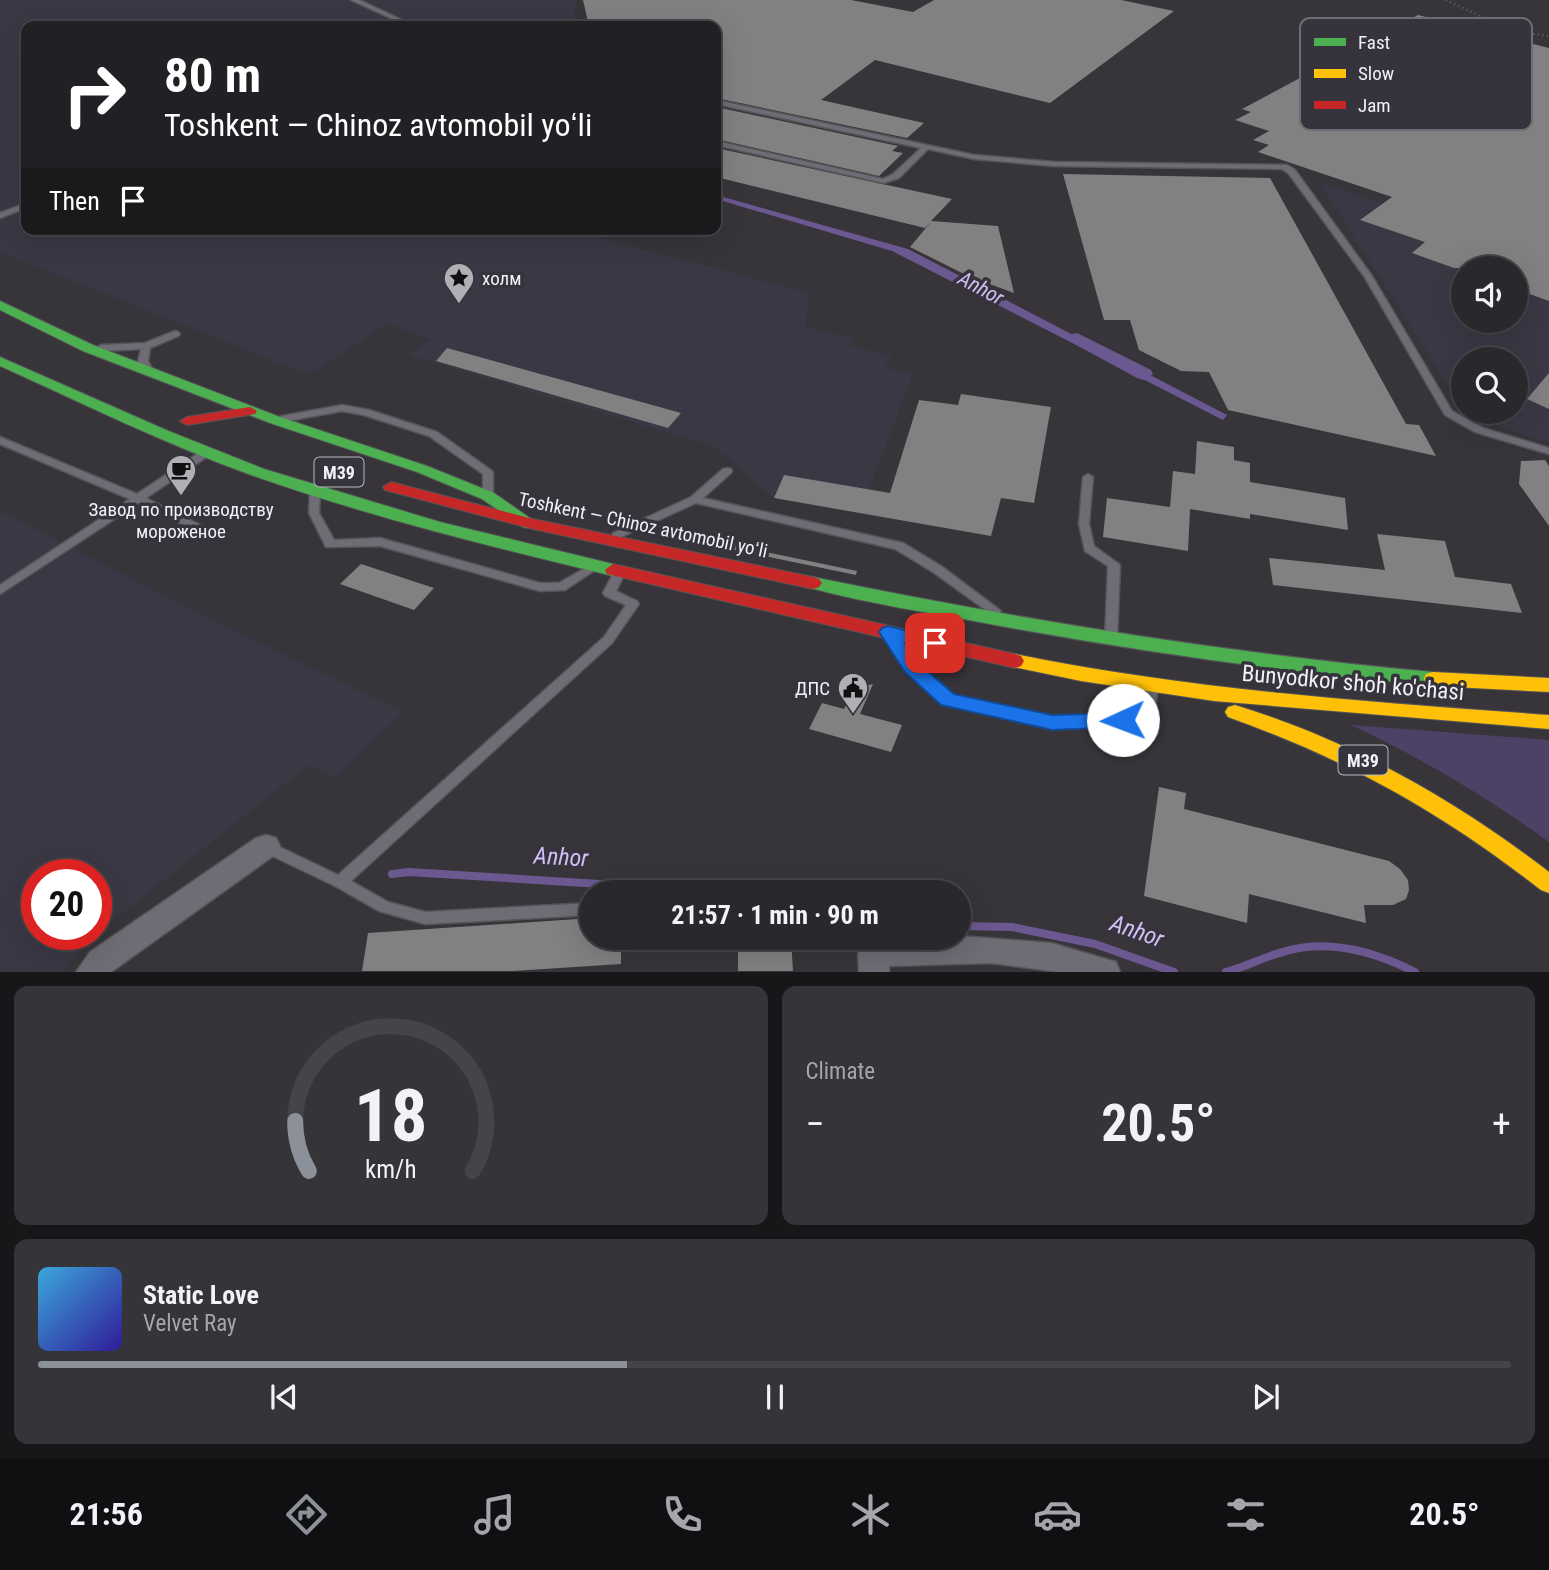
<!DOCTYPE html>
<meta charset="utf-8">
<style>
:root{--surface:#29282c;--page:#353438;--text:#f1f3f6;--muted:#a5a6a9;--line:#454448;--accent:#8c9099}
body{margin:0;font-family:"Roboto Condensed",sans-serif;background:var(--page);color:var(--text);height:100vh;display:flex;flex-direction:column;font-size:26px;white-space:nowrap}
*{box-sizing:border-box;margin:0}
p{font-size:23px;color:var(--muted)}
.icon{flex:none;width:38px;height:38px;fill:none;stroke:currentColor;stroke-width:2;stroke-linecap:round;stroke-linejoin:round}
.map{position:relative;height:972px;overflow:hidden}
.details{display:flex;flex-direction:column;gap:14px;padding:14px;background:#171618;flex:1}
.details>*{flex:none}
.guide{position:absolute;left:21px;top:21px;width:700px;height:214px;border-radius:14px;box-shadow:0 7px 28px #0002,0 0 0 2px var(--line);background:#202124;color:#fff;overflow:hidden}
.tools{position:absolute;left:1451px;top:256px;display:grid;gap:14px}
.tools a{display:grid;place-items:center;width:77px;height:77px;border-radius:50%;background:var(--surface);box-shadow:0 7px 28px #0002,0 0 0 2px var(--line);font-size:35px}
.speed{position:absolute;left:21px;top:859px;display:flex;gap:14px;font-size:35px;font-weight:700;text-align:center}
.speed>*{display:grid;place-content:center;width:91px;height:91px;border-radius:50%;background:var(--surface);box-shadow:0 7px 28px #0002,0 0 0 2px var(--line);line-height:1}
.speed .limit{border:10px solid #d22;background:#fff;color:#111}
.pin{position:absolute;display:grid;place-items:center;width:60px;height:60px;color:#fff;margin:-30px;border-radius:14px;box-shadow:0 4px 10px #0006}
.me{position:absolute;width:77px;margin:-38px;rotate:268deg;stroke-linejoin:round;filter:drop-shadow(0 0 5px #0008)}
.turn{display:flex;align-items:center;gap:24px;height:147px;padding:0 28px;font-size:32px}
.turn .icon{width:91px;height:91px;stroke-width:2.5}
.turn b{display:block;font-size:49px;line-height:60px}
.then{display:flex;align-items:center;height:66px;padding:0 28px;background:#0003;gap:14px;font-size:26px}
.big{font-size:52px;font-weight:700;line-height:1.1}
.details .card{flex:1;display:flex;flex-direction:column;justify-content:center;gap:10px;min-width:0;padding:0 24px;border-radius:14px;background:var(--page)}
.details .dial{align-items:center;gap:0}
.dial svg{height:182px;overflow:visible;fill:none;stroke:var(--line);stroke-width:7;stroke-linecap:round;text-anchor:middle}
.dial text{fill:var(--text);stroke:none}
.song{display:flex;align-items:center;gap:21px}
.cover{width:84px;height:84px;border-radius:10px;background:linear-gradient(135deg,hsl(200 70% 55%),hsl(250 70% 35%))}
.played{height:7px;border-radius:4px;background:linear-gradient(90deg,var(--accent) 40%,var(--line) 40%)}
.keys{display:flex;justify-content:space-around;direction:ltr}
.heat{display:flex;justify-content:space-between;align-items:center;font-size:38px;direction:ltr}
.details .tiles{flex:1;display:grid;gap:14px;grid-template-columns:1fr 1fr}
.card:last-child{grid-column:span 2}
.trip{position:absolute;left:579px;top:880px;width:392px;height:70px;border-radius:35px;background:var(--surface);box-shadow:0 7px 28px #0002,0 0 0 2px var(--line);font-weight:700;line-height:70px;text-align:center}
.dock{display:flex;height:112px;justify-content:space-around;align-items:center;background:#101012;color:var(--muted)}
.dock .icon{width:49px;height:49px}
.dock .on{color:var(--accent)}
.dock b{font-size:32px;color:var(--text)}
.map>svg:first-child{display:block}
.built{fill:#3b3744;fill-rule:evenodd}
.green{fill:#4d4266}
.water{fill:#6c5891}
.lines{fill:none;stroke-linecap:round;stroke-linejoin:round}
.stream{stroke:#6c5891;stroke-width:8}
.canal{fill:#6c5891;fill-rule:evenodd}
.building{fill:#828181}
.lane-casing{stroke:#555457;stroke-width:3}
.street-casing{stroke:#555457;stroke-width:3}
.fast-casing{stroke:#555457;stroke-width:2}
.slow-casing{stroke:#555457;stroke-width:2}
.jam-casing{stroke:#555457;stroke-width:2}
.path{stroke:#6f6c74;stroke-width:2;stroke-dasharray:1 3.5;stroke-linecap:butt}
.lane{fill:#6f6c76;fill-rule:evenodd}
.street{fill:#6f6c76;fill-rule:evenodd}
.fast{fill:#4caf50;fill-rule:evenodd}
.slow{fill:#ffc107;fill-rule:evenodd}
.jam{fill:#c62828;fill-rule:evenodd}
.route{fill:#1a73e8;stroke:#114b97;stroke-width:2}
.labels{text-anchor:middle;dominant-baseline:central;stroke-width:7;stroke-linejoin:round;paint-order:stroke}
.shield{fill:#36333c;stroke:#bab7bf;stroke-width:2}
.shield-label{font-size:18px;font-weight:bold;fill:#f2f0f7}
.poi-label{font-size:19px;fill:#f2f0f7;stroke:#36333c;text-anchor:start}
.street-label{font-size:19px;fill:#f2f0f7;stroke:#36333c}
.water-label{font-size:21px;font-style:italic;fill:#d0c0f6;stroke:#36333c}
.near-street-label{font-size:23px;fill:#f2f0f7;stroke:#36333c}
.near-water-label{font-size:24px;font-style:italic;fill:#d0c0f6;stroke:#36333c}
.key{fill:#36333c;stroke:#6e6c74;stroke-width:2}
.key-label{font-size:19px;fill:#f2f0f7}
</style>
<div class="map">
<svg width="1549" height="972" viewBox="0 0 1549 972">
<rect width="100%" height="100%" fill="#37353a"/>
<g class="built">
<polygon points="0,0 576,0 573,26 26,26 26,229 566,229 810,293 805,327 855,339 851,346 892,356 885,368 913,374 860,513 774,498 713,446 409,355 430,339 388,324 308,375 0,252"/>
<path d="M 1319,182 L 1549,259 L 1549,442 L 1469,417 L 1465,411 L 1516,411 L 1516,359 L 1463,359 L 1463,408 ZM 1463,268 L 1516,268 L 1516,320 L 1463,320 Z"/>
<polygon points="0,511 207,617 403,712 336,778 309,765 96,934 96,875 37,875 37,934 96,934 62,971 0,971"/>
</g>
<path class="green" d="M 1351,725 L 1549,740 L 1549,842 C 1486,796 1421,758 1351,725 Z"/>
<polygon class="water" points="716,195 908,249 1227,415 1223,420 892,251 716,199"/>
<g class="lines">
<g class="stream">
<polyline points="392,874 409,872 728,892"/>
<polyline points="959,926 1012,927 1095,944 1174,972"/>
<path d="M 1226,972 C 1246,967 1263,957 1283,952 C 1328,938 1375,952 1415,972"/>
</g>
<polygon class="canal" points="1077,333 1151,370 1153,374 1144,380 1137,378 1071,342 1068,338 1071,334"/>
</g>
<g class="building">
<polygon points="583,0 851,0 913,12 934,0 1121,0 1174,11 1050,103 875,60 821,100 924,123 907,138 716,98 716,26 589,26"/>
<polygon points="1418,15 1549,48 1549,301 1516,289 1516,268 1454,268 1412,253 1425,242 1360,220 1392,197 1258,152 1269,145 1253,140 1269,131 1235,120 1251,112 1242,109"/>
<polygon points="716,107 898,146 892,151 903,153 879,176 716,139"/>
<polygon points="716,148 952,199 931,221 998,226 1014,293 968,276 910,247 931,222 925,228 716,177"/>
<polygon points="1063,174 1270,178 1406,424 1419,425 1436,456 1228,410 1209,372 1181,371 1139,350 1130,320 1104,320"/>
<polygon points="447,348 681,413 668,428 436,361"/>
<polygon points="1549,373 1549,409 1527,399"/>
<polygon points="961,394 1051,407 1034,503 1001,498 991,536 774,498 784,475 890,493 919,400 958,405"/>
<polygon points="1197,441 1234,447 1234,460 1250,463 1250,482 1345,498 1348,530 1250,514 1250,519 1190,509 1188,551 1103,537 1107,498 1170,507 1173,471 1195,474"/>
<polygon points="1545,460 1549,466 1549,526 1519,484 1521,461"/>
<polygon points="1377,534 1445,541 1455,577 1511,584 1522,613 1273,585 1269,558 1385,570"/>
<polygon points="713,541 857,571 856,575 711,545"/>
<polygon points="361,564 434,588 414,610 340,584"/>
<polygon points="873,684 860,714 902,725 891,752 809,729 822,703 844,709 855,688"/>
<polygon points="1159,787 1186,793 1184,809 1389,861 1400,869 1408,880 1409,890 1406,899 1393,905 1364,905 1366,923 1249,894 1247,923 1144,896"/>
<polygon points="592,918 592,938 621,938 621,964 513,971 362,971 368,933"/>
<polygon points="738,938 791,938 793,971 738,971"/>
</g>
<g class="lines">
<g class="lane-casing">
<g id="lane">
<polygon points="351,0 359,0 415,26 408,26"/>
<polygon points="716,100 974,155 1054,162 1287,165 1295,170 1372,276 1452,411 1483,428 1549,448 1549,454 1475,432 1445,415 1364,276 1289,174 1282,169 1054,166 974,159 928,149 899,178 884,183 716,145 716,141 883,179 893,174 921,148 716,104"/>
<polygon points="26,203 26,208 0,218 0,213"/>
<polygon points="175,331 178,332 180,334 178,336 150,348 148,361 153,370 148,373 145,372 138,361 141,349 101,351 96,348 101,345 145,343"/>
<polygon points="342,405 369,410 437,432 492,471 493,473 493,496 488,499 483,496 483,474 429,436 364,415 342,411 282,422 277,419 282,416"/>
<polygon points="0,437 137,494 203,450 211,450 212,452 211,454 146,498 214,532 215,534 214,536 206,536 139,503 0,594 0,585 130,499 0,444"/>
<polygon points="727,468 731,469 732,471 731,473 703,498 903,543 941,566 1001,611 999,614 991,614 933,572 895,549 696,503 621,537 617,539 612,535 613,533 691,497 723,469"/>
<polygon points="1088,474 1093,477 1089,524 1094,546 1120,565 1117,639 1115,642 1107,642 1105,639 1108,566 1085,551 1079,524 1083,477"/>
<polygon points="315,488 320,491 319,513 334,540 380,538 540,583 559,583 589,566 595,570 565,590 540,591 380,546 326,547 309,513 310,491"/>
<polygon points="618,571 624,575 616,591 637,601 639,604 612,643 351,881 388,902 425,912 592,903 592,915 425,924 379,911 335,886 262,851 260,847 262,843 267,841 338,875 604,637 626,605 605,596 603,593 614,572"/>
<polygon points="894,637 898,638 916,664 952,696 1052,718 1141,714 1146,689 1148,686 1152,684 1156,686 1158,689 1153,719 1152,722 1147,724 1052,728 944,703 908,670 888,641 890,638"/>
</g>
</g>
<g class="street-casing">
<g id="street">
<polygon points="266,835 276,838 280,846 276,854 111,972 76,972 90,952 256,838"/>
<polygon points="960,936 1051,943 1116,962 1120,972 1059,972 991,963 889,966 889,972 859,972 858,954 862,945 873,941"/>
</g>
</g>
<g class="fast-casing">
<g id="fast">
<polygon points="0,301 93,345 280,417 427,466 494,493 537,523 529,528 523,527 482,499 417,472 270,423 83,351 0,310"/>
<path d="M 0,357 L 166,430 L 264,469 L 440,522 L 613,564 L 621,570 L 613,576 C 492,547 371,517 254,476 C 167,445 84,404 0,366 Z"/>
<path d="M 813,577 C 1018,619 1224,653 1433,672 L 1440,674 L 1442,679 L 1440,684 L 1433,686 C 1286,672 1140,652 995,625 C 933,613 868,604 807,587 L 804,583 L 807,579 Z"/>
</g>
</g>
<g class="slow-casing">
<g id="slow">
<path d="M 1015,654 C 1191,690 1370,702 1549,715 L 1549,729 L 1214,701 L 1081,681 L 1009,666 L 1006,661 L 1009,656 Z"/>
<polygon points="1433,672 1549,678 1549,692 1433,686 1426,684 1424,679 1426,674"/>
<path d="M 1235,705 C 1350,740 1454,799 1549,872 L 1549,893 L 1541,890 C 1441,812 1348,760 1228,717 L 1225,712 L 1228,707 Z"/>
</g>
</g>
<g class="jam-casing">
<g id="jam">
<polygon points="250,407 257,411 255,414 187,425 180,421 187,417"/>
<polygon points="391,482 533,519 813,577 819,579 822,583 819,587 813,589 533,529 385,490 383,487"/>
<polygon points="613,564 1015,654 1021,656 1024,661 1021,666 1015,668 607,574 605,570"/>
</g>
</g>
<polyline class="path" points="1446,0 1512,31 1549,36"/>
<use href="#lane" class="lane"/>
<use href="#street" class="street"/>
<use href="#fast" class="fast"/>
<use href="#slow" class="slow"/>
<use href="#jam" class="jam"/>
</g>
<polygon class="route" points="888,626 941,639 944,643 941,648 935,650 905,643 918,663 954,694 1052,715 1123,713 1130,715 1133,720 1130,725 1123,727 1052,730 941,705 905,672 879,632 882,628"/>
<defs>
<g id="sight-pin" transform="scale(1.575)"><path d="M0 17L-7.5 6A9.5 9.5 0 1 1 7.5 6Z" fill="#b1afb5" stroke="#36333c"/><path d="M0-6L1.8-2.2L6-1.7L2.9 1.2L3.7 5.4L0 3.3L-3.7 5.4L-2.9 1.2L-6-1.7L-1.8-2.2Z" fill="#111"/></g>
<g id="cafe-pin" transform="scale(1.575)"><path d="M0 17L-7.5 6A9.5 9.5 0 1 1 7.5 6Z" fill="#b1afb5" stroke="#36333c"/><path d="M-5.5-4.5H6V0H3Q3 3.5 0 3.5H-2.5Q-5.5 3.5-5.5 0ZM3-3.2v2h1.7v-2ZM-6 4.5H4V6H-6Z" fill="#111"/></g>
<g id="civic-pin" transform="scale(1.575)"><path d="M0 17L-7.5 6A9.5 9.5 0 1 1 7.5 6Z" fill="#b1afb5" stroke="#36333c"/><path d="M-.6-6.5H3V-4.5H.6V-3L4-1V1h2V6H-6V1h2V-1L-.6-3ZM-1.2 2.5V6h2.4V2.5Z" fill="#111"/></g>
</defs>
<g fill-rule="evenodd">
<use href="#sight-pin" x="459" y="278"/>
<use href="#cafe-pin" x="181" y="470"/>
<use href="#civic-pin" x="853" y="688"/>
</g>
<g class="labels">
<g class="shield">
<rect x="314.5" y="457.5" width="49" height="29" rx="5"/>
<rect x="1338.5" y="745.5" width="49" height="29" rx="5"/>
</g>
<g class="shield-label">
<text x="339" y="472">M39</text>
<text x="1363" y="760">M39</text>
</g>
<g class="poi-label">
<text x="482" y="278">холм</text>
<text x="181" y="509" text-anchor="middle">Завод по производству<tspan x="181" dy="22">мороженое</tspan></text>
<text x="830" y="688" text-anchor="end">ДПС</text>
</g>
<g class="street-label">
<text transform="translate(643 525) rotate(12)">Toshkent — Chinoz avtomobil yoʻli</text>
</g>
<g class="water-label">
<text transform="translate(981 288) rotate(28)">Anhor</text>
</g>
<g class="near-street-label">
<text transform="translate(1353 683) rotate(5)">Bunyodkor shoh ko'chasi</text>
</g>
<g class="near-water-label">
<text transform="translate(561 857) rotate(3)">Anhor</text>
<text transform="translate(1137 931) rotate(19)">Anhor</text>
</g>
</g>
<rect x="1300" y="18" width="232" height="112" rx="10" class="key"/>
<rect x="1314" y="38" width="32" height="8" fill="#4caf50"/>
<rect x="1314" y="69" width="32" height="9" fill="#ffc107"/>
<rect x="1314" y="101" width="32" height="8" fill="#c62828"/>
<g class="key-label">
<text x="1358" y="49">Fast</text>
<text x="1358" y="80">Slow</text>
<text x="1358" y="112">Jam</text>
</g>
</svg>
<div class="tools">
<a><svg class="icon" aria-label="sound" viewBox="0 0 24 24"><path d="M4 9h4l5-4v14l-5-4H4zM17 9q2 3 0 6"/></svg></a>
<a><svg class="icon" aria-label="search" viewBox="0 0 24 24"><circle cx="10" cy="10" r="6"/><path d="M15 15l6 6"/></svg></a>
</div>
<div class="speed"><div class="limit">20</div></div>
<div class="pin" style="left:935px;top:643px;background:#d93025"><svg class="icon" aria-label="arrive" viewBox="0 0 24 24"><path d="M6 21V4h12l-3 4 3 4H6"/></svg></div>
<svg class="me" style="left:1123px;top:720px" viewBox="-20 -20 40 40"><circle r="19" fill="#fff"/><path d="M0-13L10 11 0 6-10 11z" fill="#1a73e8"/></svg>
<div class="trip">21:57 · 1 min · 90 m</div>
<div class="guide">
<div class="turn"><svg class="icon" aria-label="right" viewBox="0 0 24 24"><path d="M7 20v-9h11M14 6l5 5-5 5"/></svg><div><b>80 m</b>Toshkent — Chinoz avtomobil yoʻli</div></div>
<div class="then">Then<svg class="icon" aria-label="arrive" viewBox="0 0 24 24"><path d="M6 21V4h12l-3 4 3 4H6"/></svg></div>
</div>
</div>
<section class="details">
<div class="tiles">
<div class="card dial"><svg viewBox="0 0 100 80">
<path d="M14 69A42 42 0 1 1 86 69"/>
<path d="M14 69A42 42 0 0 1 8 47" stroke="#8c9099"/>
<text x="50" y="56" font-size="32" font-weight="700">18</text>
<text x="50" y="72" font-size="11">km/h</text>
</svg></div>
<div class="card"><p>Climate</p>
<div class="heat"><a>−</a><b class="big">20.5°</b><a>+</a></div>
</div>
<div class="card">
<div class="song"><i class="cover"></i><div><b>Static Love</b><p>Velvet Ray</p></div></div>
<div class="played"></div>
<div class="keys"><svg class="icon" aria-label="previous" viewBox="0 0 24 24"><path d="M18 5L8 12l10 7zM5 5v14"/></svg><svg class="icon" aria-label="pause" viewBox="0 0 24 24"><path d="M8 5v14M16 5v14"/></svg><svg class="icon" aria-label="next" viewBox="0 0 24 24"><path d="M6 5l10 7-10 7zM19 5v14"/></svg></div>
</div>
</div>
</section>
<nav class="dock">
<b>21:56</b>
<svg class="icon on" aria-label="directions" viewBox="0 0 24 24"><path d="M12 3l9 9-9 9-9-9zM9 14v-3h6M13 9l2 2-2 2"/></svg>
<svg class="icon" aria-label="music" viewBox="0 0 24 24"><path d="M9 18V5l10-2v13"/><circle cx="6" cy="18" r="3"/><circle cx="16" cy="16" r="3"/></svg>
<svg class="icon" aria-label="phone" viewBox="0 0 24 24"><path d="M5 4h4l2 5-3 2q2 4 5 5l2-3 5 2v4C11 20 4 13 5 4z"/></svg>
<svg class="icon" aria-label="climate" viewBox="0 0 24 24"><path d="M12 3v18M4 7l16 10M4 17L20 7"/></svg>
<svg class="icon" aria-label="car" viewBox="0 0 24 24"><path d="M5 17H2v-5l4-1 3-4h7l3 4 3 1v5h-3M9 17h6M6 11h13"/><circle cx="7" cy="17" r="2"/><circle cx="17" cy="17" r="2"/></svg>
<svg class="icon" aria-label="filters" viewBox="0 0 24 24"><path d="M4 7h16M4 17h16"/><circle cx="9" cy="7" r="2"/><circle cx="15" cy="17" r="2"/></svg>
<b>20.5°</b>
</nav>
